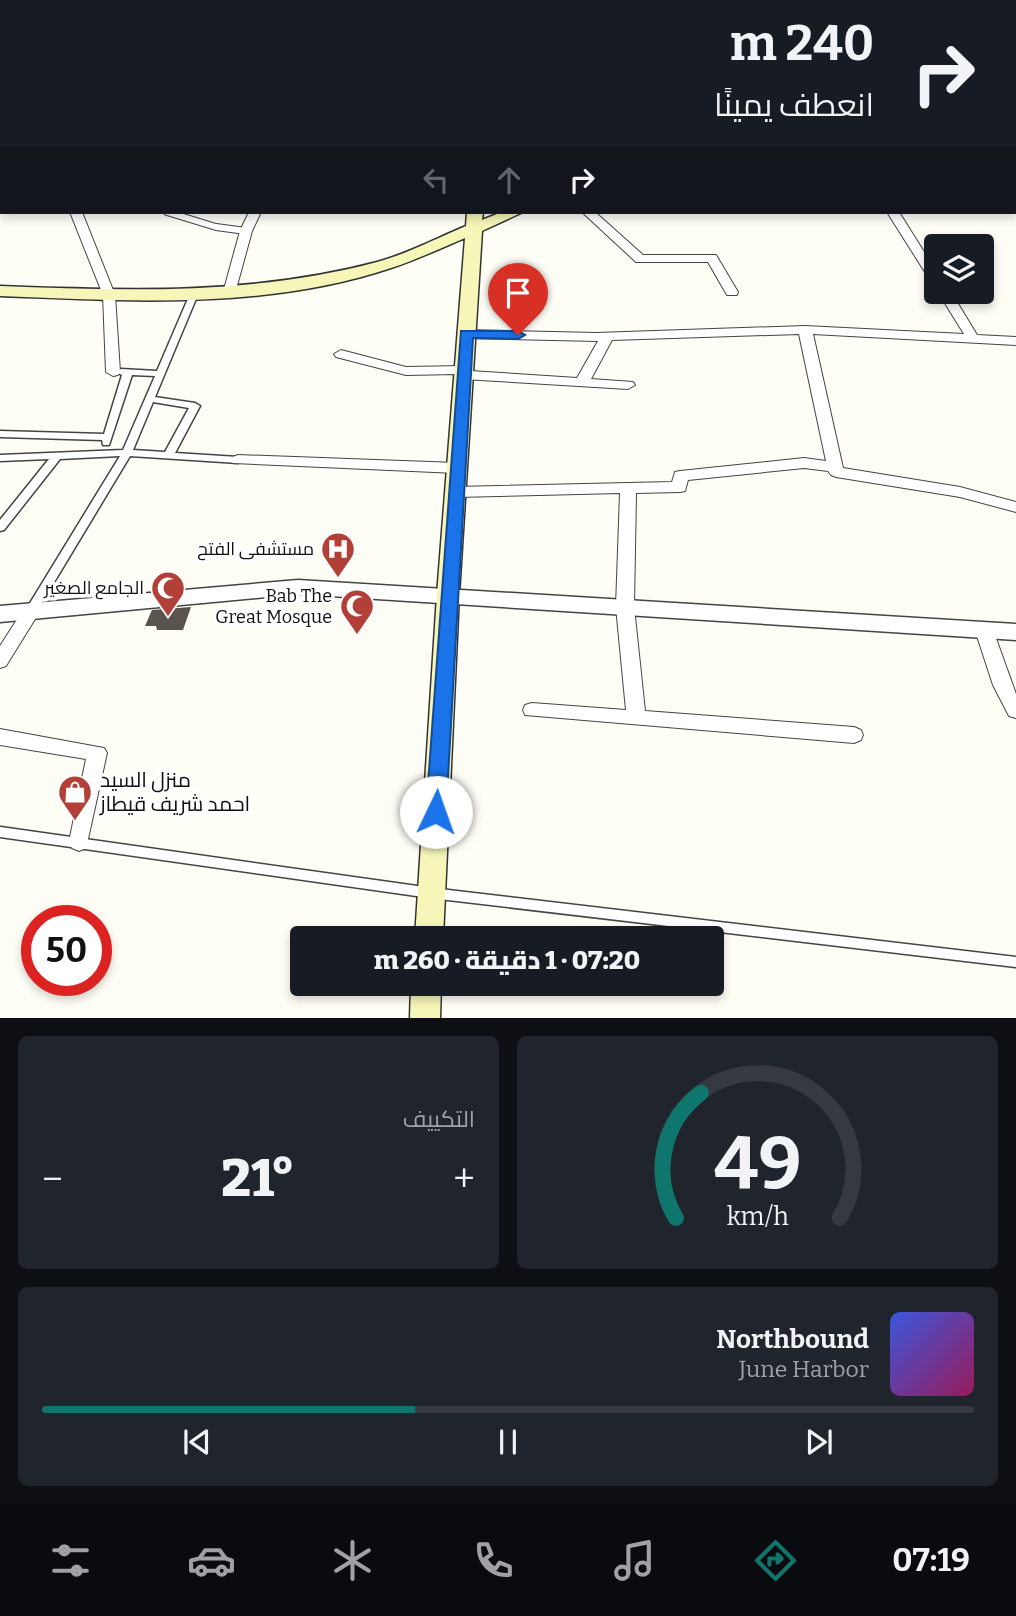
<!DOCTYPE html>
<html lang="ar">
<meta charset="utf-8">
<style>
:root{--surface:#171b24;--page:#20242c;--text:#f1f3f6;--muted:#9ea1a6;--line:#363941;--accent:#0f766e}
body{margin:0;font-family:Bitter,Cairo,serif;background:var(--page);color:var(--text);direction:rtl;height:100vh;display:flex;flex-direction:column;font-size:26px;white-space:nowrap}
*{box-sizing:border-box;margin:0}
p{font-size:23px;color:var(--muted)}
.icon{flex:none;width:38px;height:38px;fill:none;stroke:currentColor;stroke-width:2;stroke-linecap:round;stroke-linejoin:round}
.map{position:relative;height:1018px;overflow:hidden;direction:ltr}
.details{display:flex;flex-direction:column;gap:18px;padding:18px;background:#0d0f14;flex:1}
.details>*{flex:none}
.banner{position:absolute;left:0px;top:0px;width:1017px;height:214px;box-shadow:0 4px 10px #0003;direction:rtl;background:#171b24;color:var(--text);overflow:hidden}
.tools{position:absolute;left:924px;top:234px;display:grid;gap:14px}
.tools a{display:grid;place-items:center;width:70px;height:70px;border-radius:7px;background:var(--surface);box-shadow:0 4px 10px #0003;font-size:35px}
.speed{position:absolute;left:21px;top:905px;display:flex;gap:14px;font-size:35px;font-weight:700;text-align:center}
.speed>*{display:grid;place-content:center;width:91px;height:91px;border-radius:50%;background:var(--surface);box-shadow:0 4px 10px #0003;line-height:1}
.speed .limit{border:10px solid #d22;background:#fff;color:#111}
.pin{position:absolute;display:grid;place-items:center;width:60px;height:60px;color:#fff;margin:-72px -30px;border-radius:50% 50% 50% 0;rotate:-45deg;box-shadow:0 0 7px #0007}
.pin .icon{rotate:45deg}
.me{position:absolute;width:77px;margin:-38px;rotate:3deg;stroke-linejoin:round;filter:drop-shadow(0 0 5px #0008)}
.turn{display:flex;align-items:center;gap:24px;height:147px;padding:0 28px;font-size:32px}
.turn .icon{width:91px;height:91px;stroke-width:2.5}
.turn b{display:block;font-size:49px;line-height:60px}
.lanes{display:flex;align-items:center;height:66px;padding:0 28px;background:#0003;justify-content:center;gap:35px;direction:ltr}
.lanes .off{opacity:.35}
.big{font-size:52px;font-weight:800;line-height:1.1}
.details .card{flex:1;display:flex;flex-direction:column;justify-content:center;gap:10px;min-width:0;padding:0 24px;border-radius:10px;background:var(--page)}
.details .dial{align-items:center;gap:0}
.dial svg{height:182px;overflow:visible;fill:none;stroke:var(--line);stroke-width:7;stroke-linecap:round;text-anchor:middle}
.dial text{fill:var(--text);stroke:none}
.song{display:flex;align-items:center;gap:21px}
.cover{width:84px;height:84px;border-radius:10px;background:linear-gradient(135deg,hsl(230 70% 55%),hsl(330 70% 35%))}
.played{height:7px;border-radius:4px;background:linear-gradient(90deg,var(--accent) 40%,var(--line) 40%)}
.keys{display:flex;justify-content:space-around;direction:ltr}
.heat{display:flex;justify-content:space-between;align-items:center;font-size:38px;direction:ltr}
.details .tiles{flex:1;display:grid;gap:18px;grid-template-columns:1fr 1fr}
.card:last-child{grid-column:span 2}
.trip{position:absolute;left:290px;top:926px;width:434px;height:70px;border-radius:7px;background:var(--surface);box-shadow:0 4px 10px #0003;font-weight:800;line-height:70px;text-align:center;direction:rtl}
.tabs{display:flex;height:112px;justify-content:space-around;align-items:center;background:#090b0e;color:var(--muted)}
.tabs .icon{width:49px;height:49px}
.tabs .selected{color:var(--accent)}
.tabs b{font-size:32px;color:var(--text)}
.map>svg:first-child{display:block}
.building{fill:#59544e}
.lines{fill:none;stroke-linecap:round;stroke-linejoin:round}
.service-far1-casing{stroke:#444;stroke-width:8}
.service-casing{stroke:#444;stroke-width:13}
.pedestrian-casing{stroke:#444;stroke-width:3}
.minor-casing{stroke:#444;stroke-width:2}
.tertiary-casing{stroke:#444;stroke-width:3}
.secondary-casing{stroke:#333;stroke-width:3}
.service-far1{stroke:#fff;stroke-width:6}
.service{stroke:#fff;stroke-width:10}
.pedestrian{fill:#fff;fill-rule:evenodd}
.minor{fill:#fff;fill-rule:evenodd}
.tertiary{fill:#fff;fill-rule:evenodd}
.secondary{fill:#f6f6b9;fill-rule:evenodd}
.route{fill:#1a73e8;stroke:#114b97;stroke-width:2}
.labels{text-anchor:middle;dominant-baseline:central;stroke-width:7;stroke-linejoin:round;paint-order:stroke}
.poi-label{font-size:18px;fill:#111;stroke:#fff;text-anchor:end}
.near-poi-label{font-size:21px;fill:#111;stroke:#fff;text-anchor:start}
</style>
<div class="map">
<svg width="1016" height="1018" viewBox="0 0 1016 1018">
<rect width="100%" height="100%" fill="#fefdf6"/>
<polygon class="building" points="191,607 183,630 157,630 156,626 145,626 152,610"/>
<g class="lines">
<g class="service-far1-casing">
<polyline id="service-far1" points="167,212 216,227 246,231"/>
</g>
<g class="service-casing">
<polyline id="service" points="0,832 431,893 1016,962"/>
</g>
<g class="pedestrian-casing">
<path id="pedestrian" d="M 194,291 L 198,294 L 155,397 L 195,403 L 200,406 L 175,453 L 238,457 L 243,460 L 238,463 L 130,456 L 35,614 L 27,614 L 25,611 L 27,608 L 120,456 L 60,459 L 4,530 L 0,531 L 0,520 L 49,459 L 0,461 L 0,455 L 123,450 L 155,376 L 132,375 L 109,445 L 103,445 L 102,440 L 0,437 L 0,431 L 104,434 L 122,375 L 116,372 L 121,369 L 157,371 L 190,294 ZM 153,402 L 189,408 L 165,452 L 133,450 Z"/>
</g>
<g class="minor-casing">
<g id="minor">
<polygon points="41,0 50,0 40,2"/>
<polygon points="169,0 177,0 168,2"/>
<polygon points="321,0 367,0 368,2 322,2"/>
<rect x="546" y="0" width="8" height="2"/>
<rect x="608" y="0" width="8" height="2"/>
<polygon points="670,0 678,0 669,2"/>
<rect x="745" y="0" width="8" height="2"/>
<polygon points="844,0 852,0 853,2 844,2"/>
<rect x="910" y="0" width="8" height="2"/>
<rect x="960" y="0" width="8" height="2"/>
<polygon points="1003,0 1012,0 1013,2 1004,2"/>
<polygon points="2,38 2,45 0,46 0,39"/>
<polygon points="0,84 2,84 2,93 0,92"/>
<rect x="1015" y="186" width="1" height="6"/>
<polygon points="70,212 82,212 115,295 120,372 118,375 113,376 106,372 103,295"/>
<polygon points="249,212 261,212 252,231 235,293 234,296 224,296 223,293 240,231"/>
<polygon points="582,212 595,212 643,255 716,255 738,292 737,295 727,295 708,262 636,262"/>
<polygon points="887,212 899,212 936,271 936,284 930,280"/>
<polygon points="938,292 951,292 977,335 1016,337 1016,345 813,334 843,468 960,487 1016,502 1016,512 960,497 836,477 831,475 828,471 804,468 688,480 685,491 680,492 636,493 634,607 645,711 854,727 861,730 863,735 861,740 854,743 525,715 523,710 525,705 532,703 626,710 616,607 620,493 455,497 447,492 455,487 672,482 675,472 680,471 804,458 826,461 799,334 612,340 591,379 633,382 635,385 628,389 463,379 458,378 457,374 406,375 336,357 334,354 341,350 406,367 464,366 469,367 470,371 577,378 598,341 466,338 459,334 466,330 596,333 805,326 964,334"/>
<polygon points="238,455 457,463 465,468 457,473 233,463 230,460 233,457"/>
<polygon points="31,605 37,607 40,611 6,666 0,668 0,646 25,607"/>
<polygon points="984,624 990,625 993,630 1016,694 1016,718 1009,716 993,685 975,630 978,625"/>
<polygon points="0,729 104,748 107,753 86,848 79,851 72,848 69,842 86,759 0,745"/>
</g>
</g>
<g class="tertiary-casing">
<g id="tertiary">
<rect x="409" y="0" width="10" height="2"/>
<polygon points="298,580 1016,624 1016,640 298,594 0,622 0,606"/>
</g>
</g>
<g class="secondary-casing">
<g id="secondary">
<rect x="0" y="30" width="2" height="8"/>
<rect x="1015" y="53" width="1" height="8"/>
<rect x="1015" y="76" width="1" height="9"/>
<rect x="1015" y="94" width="1" height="8"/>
<path d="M 467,212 L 483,212 L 482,220 L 502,212 L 523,212 L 482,231 L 459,595 L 443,938 L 415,938 L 437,595 L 465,238 C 441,248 416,260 391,268 C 266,310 129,301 0,296 L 0,286 C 127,291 253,295 377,262 C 407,254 437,238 466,226 Z"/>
<polygon points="411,984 441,984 440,1018 410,1018"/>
</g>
</g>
<use href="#service-far1" class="service-far1"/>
<use href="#service" class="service"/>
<use href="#pedestrian" class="pedestrian"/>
<use href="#minor" class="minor"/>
<use href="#tertiary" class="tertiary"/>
<use href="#secondary" class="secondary"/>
</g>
<polygon class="route" points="461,331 518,331 525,335 518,339 473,338 446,812 443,818 436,821 429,818 426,812"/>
<defs>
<g id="hospital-pin" transform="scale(1.75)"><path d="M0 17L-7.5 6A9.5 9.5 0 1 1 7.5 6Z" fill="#b24038" stroke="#fff"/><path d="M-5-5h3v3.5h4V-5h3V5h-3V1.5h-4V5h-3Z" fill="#fff"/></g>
<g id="mosque-pin" transform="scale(1.75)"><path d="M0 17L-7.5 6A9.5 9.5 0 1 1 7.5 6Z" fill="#b24038" stroke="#fff"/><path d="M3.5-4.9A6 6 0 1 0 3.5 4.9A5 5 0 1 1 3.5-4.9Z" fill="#fff"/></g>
<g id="shop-pin" transform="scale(1.75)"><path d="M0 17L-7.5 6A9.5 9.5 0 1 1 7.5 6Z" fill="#b24038" stroke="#fff"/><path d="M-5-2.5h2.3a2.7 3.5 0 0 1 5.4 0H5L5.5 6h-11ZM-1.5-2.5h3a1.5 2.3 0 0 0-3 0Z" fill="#fff"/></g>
</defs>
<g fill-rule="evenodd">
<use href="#hospital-pin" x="338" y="549"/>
<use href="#mosque-pin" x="168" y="588"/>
<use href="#mosque-pin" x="357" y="606"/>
<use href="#shop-pin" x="75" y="792"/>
</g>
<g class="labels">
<g class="poi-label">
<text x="314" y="549">مستشفى الفتح</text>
<text x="144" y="588">الجامع الصغير</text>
<text x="332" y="596">Bab The<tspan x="332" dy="21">Great Mosque</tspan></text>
</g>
<g class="near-poi-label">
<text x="100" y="780">منزل السيد<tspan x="100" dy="24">احمد شريف قيطاز</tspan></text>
</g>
</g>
</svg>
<div class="tools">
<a><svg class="icon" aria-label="layers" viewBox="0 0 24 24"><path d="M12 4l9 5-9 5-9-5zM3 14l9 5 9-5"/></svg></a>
</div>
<div class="speed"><div class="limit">50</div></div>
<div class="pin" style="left:518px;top:335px;background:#d93025"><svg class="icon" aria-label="arrive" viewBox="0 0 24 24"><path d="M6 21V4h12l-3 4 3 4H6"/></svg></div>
<svg class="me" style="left:436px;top:812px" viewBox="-20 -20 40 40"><circle r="19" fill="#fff"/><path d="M0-13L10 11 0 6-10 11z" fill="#1a73e8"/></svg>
<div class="trip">07:20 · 1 دقيقة · 260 m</div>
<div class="banner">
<div class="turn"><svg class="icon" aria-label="right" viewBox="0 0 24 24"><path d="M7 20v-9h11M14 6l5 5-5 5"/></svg><div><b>240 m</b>انعطف يمينًا</div></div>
<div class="lanes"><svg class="icon off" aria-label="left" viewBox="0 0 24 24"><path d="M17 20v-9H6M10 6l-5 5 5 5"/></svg><svg class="icon off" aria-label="ahead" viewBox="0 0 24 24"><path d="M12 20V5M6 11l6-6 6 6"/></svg><svg class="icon" aria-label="right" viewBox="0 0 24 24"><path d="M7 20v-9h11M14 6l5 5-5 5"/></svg></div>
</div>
</div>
<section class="details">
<div class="tiles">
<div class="card dial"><svg viewBox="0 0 100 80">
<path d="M14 69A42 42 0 1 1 86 69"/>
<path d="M14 69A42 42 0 0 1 25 14" stroke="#0f766e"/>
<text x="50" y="56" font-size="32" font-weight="700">49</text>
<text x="50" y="72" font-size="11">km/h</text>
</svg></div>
<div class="card"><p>التكييف</p>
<div class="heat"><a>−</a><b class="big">21°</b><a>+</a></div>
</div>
<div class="card">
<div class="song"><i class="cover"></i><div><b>Northbound</b><p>June Harbor</p></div></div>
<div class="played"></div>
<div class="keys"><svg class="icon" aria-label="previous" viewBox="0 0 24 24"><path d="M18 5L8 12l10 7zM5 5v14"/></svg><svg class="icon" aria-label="pause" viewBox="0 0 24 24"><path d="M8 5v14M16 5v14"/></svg><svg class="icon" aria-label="next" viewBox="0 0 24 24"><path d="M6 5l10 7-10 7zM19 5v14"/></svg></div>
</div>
</div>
</section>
<nav class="tabs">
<b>07:19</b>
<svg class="icon selected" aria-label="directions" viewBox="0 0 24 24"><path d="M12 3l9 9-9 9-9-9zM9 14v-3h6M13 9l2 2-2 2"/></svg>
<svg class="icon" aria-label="music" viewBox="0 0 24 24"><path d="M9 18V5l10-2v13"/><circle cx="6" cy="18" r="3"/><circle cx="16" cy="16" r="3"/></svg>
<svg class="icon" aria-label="phone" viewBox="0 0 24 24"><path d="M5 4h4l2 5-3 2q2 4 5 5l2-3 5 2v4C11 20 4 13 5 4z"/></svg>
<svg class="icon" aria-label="climate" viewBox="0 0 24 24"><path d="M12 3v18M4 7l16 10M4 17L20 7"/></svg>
<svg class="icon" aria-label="car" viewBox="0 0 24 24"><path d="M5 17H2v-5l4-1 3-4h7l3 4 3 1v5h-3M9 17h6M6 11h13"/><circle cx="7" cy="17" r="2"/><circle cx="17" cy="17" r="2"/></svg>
<svg class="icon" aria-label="filters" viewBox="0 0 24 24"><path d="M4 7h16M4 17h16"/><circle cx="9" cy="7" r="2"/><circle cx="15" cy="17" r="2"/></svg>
</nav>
